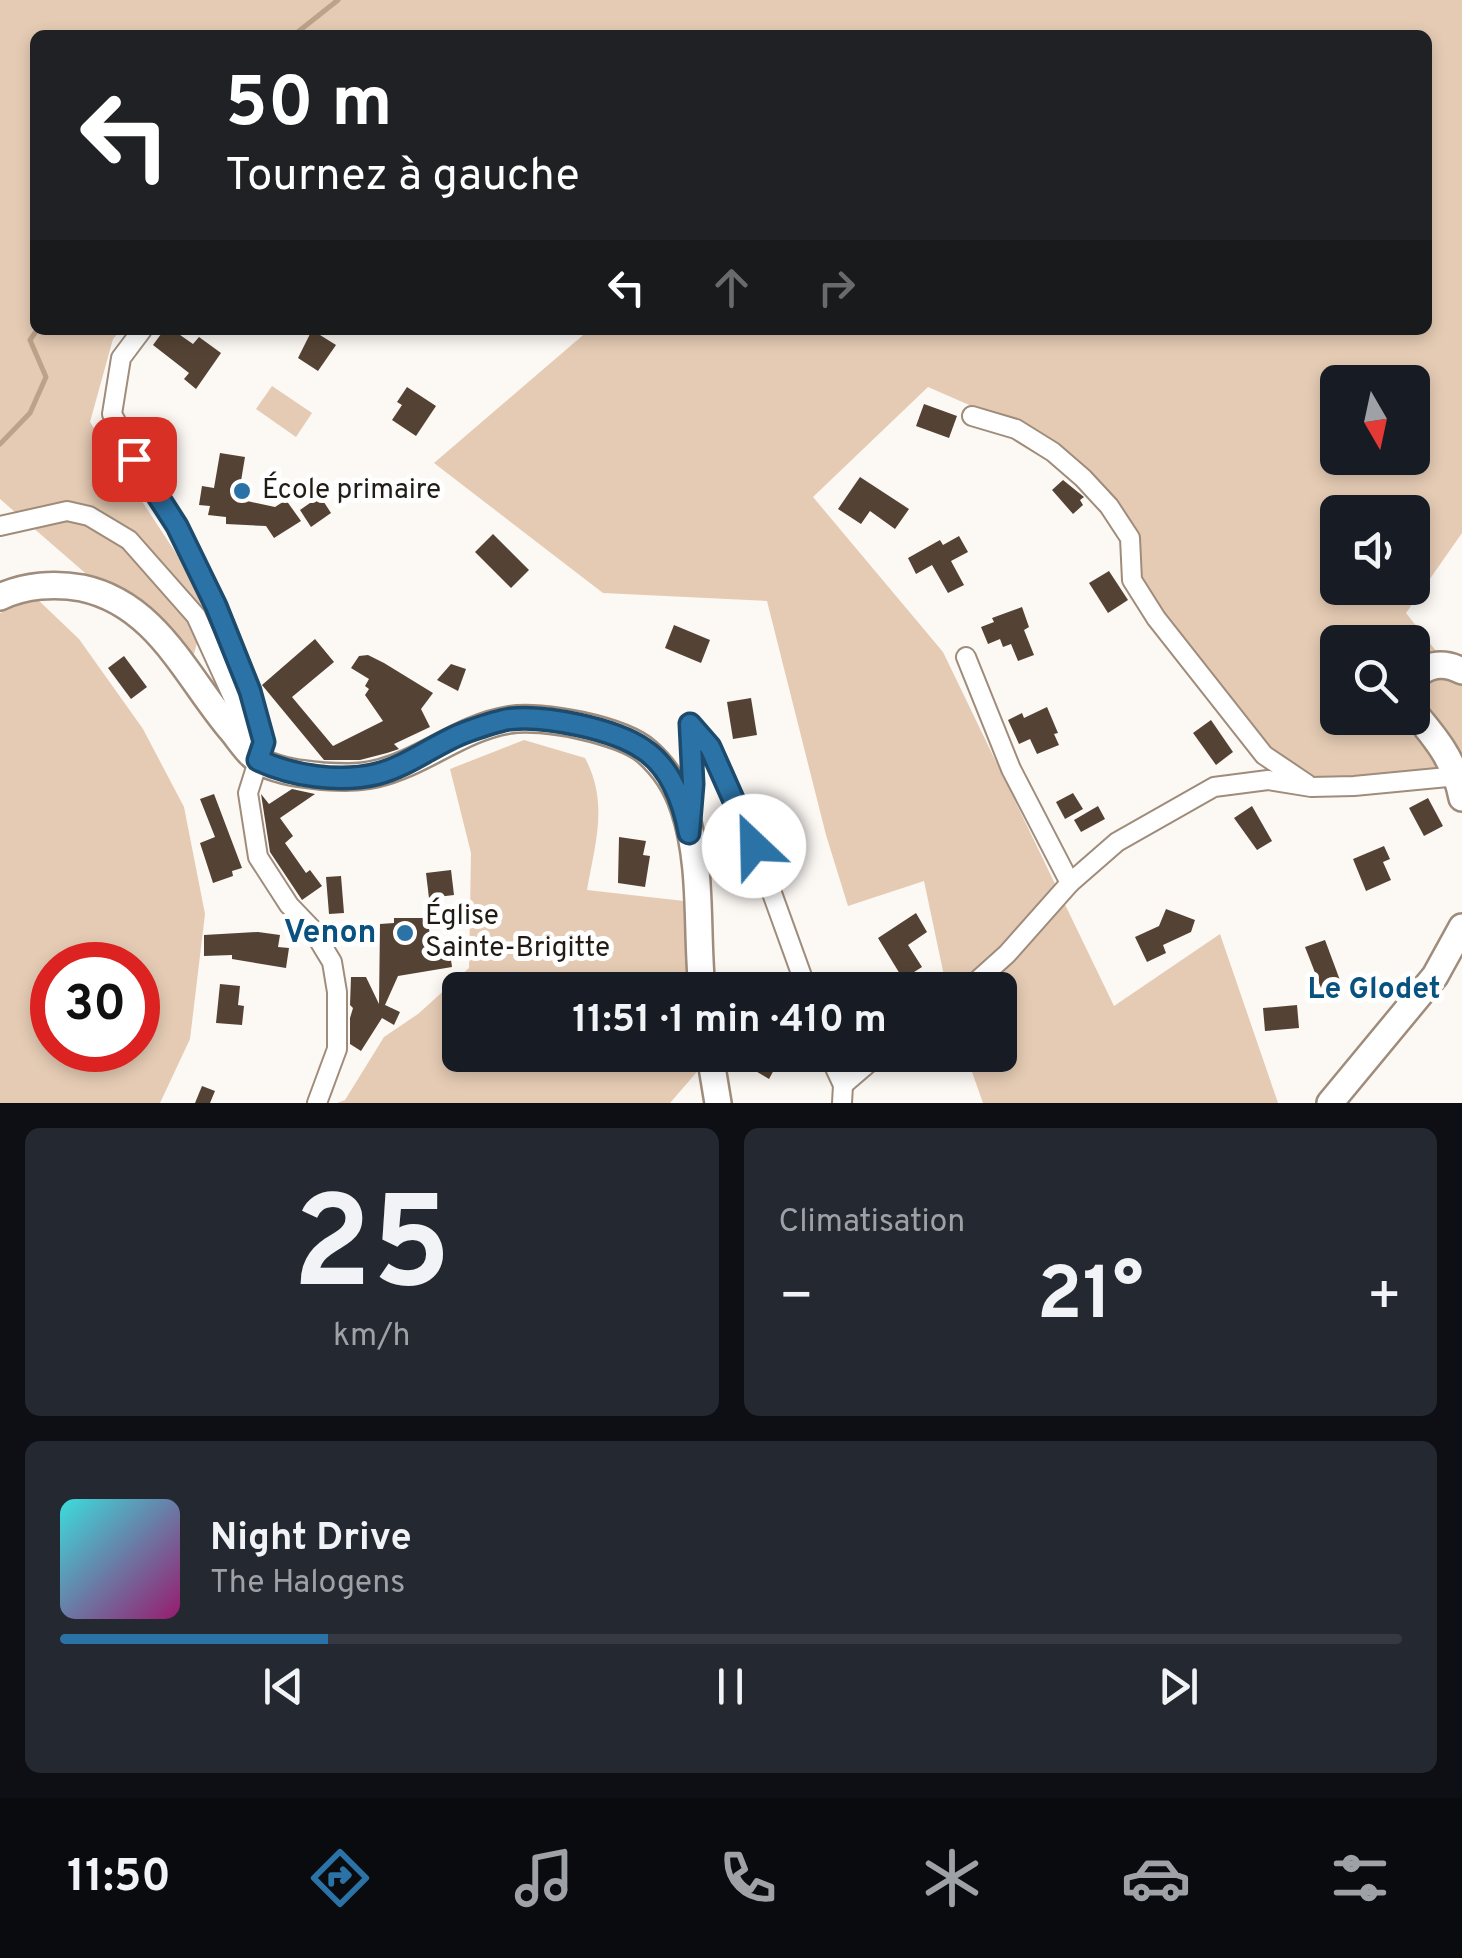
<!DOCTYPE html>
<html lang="fr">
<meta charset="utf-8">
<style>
:root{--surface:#171b24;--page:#242831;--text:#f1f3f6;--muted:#9ea1a6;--line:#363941;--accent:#2b73a7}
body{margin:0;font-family:Overpass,sans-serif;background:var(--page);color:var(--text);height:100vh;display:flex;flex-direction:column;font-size:38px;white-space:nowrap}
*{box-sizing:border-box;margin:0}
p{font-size:32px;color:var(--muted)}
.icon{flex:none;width:55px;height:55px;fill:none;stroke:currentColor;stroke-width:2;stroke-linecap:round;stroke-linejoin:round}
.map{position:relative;height:1103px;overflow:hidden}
.drawer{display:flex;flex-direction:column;gap:25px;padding:25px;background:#0d0f14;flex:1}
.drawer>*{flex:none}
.banner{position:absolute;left:30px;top:30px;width:1402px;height:305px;border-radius:15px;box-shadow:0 5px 15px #0003;background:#202124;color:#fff;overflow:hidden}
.needle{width:65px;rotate:171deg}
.tools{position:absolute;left:1320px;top:365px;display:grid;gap:20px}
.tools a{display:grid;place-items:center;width:110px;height:110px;border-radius:15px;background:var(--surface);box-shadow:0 5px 15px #0003;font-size:50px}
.speed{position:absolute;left:30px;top:942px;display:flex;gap:20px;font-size:50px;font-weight:700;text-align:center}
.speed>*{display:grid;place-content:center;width:130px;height:130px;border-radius:50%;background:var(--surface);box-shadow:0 5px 15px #0003;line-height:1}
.speed .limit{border:15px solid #d22;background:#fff;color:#111}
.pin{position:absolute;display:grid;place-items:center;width:85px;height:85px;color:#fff;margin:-42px;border-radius:20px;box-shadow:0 5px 15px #0006}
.me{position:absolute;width:110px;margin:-55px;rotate:336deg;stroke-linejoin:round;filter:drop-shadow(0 0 8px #0008)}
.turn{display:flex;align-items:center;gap:35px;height:210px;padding:0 30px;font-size:45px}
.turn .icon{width:130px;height:130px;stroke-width:2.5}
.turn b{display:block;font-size:70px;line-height:85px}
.lanes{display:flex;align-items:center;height:95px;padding:0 30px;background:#0003;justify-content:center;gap:50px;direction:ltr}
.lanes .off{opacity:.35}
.big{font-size:75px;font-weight:700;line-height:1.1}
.drawer .tile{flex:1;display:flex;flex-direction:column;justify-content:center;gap:15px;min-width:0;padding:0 35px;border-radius:15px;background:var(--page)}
.drawer .dial{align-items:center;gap:0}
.dial b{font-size:130px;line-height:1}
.song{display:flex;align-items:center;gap:30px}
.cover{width:120px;height:120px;border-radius:15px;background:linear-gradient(135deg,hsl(180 70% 55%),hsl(320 70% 35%))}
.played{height:10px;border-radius:5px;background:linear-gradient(90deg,var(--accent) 20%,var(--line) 20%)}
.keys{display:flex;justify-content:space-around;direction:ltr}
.heat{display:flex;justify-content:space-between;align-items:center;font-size:55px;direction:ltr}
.drawer .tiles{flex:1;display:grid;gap:25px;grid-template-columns:1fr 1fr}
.tile:last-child{grid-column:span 2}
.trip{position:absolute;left:442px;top:972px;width:575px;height:100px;border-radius:15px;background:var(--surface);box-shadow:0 5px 15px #0003;font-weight:700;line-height:100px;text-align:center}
.tab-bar{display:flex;height:160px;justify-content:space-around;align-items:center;background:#090b0e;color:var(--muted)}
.tab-bar .icon{width:70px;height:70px}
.tab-bar .current{color:var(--accent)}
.tab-bar b{font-size:45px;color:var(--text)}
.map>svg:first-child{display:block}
.green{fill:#e5cbb4;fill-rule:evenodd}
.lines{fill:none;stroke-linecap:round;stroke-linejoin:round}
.stream{stroke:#bda28a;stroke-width:5}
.building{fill:#544334}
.street-casing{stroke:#9f8c7b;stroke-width:22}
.secondary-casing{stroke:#9f8c7b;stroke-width:30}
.street{stroke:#fff;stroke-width:18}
.secondary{stroke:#fff;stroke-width:25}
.route-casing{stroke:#1c4b6d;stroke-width:25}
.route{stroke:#2b73a7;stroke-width:18}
.poi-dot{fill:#2b73a7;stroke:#fff;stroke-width:4}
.labels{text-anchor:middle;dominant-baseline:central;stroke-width:10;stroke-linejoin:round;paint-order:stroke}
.poi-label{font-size:28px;fill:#231c15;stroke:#fff;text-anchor:start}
.neighbourhood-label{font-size:30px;font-weight:bold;fill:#095280;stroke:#fff}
.quarter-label{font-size:32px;font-weight:bold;fill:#095280;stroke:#fff}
</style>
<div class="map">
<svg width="1462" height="1103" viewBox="0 0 1462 1103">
<rect width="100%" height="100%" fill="#fcf8f4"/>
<g class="green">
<path d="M 0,0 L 1462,0 L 1462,533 L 1406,613 L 1462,684 L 1462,772 L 1322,782 L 1278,759 L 1155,601 L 1138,568 L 1137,532 L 1094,480 L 1045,438 L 928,387 L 813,497 L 943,652 L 1114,1006 L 1220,934 L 1278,1103 L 983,1103 L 966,1055 L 1000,1055 L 1000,990 L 947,990 L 924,881 L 848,906 L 826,835 L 767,601 L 603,593 L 434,463 L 589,330 L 1428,330 L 1428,35 L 35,35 L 35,330 L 121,330 L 113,339 L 90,422 L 208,602 L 191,665 L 0,499 ZM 1338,382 L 1412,382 L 1412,458 L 1338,458 ZM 1338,512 L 1412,512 L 1412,588 L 1338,588 ZM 1338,642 L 1412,642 L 1412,718 L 1338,718 Z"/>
<polygon points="272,386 312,413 296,437 256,409"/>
<path d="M 36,598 L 79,639 L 143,729 L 184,807 L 205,914 L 190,1039 L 160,1103 L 0,1103 L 0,613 ZM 52,965 L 138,965 L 138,1050 L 52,1050 Z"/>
<path d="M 524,740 L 585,758 C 609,803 595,843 587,890 L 684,901 L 694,990 L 460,990 L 460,1055 L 700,1055 L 702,1066 L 670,1103 L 337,1103 L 345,1100 L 384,1037 L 418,1014 L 469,968 L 471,853 L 450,769 Z"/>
</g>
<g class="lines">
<g class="stream">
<polyline points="294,35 338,0"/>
<polyline points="0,444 30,413 46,377 30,340 37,330"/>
</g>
</g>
<g class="building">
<polygon points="164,330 173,330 193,344 199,337 221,353 196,389 184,379 189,373 153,345"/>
<polygon points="312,330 336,345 318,371 298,358"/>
<polygon points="407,387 436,406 416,436 392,420 402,405 397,402"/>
<polygon points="924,404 957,416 949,438 916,426"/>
<polygon points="220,453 245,457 238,499 275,507 286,500 301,521 274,538 266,526 226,524 226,517 208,515 210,506 199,505 202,486 214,488"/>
<polygon points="860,477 909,509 895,529 870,511 861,524 838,509"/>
<polygon points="1063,480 1084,497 1080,500 1083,505 1073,514 1052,490"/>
<polygon points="320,496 331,513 311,527 300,510"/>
<polygon points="493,534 529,570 511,588 475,552"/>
<polygon points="959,536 968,552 951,561 964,585 948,593 932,565 916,574 908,558 940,540 943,545"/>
<polygon points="1109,571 1128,600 1108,613 1089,583"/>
<polygon points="1022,607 1029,627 1024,630 1034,655 1018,661 1011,644 1003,647 1000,639 988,644 981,627 994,622 992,618"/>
<polygon points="674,625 710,640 701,663 665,648"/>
<polygon points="315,639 334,662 292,697 333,746 383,721 365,695 369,689 365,686 369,679 351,668 359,656 368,655 384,663 433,693 421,709 430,727 394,744 399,749 387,753 360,760 324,760 262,685"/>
<polygon points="124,656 147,687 131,699 108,668"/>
<polygon points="451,664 466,669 458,691 437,680"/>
<polygon points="751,698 757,735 733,739 727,702"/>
<polygon points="1047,707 1058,733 1054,734 1059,745 1037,754 1030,739 1019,744 1008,720 1022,713 1024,718"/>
<polygon points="1211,720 1233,752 1216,765 1193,733"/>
<polygon points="292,789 315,794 280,818 293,836 285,843 306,873 310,870 322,886 302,900 270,852 261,794 269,804"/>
<polygon points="1073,793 1083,809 1065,819 1056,802"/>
<polygon points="214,794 242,868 232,871 233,876 213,883 200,843 215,837 200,799"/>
<polygon points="1428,798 1443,826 1424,836 1409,808"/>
<polygon points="1098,806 1105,819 1081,832 1074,820"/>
<polygon points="1252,806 1272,841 1257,850 1234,818"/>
<polygon points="619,837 646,841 643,855 650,856 645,887 618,883"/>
<polygon points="1384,846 1390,859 1383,862 1391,880 1366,891 1353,859"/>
<polygon points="451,870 454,895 429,898 426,873"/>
<polygon points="341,876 344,913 329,914 326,877"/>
<polygon points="1166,909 1195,920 1191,932 1163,945 1166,953 1147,962 1135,937 1159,926"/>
<polygon points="916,913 927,932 908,945 922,967 903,979 878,938"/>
<polygon points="394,918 428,918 431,948 449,946 452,967 398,976 385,1005 400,1012 394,1025 382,1018 361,1051 350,1044 350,1018 353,1008 350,1005 351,977 366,977 379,1004 380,924 394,923"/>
<polygon points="258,932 280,935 278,947 289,948 286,968 232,959 232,955 204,956 204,935"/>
<polygon points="1325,940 1341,983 1321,988 1305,947"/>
<polygon points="220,984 240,986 238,1005 244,1006 242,1025 216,1023"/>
<polygon points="1297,1005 1299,1028 1265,1031 1263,1008"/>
<polygon points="749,1055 782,1055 769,1079 744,1064"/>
<polygon points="202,1086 215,1091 210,1103 195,1103"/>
</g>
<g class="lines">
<g class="street-casing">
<g id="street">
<polyline points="142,330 121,358 112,414 148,482 177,527 217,606 251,691 264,742 248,793 258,857 289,905 312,929 332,962 337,992 337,1049 317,1103"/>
<polyline points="972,416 1016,429 1053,452 1083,478 1109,506 1130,538 1132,580 1156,618 1264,755 1307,784"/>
<polyline points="0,526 67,511 89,516 129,540 196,616 241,715 261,739"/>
<polyline points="966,657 1011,769 1070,883"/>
<polyline points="690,724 710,747 755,846 807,990"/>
<polyline points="690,725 693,785 691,818"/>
<polyline points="967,990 1007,954 1070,883 1117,842 1214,787 1268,780 1311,787 1354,786 1458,776"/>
<polyline points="829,1055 843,1085 842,1103"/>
<polyline points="843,1085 878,1055"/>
</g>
</g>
<g class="secondary-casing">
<g id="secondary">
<path d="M 0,597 C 25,585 55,583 82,588 C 157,604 186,677 232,731 C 241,742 250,757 263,763 C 282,772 302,774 322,776 C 340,777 358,778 375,774 C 423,763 460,728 509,720 C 541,714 622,730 647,752 C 664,767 677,787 684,809 C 703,865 696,931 702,990"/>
<path d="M 1412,679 C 1427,664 1443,661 1462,671"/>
<path d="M 1412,710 C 1436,738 1455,761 1462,798"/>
<polyline points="710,1055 718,1103"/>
<polyline points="1330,1103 1435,976 1462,927"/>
</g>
</g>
<use href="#street" class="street"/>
<use href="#secondary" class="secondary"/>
</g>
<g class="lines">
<g class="route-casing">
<path id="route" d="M 134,459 L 177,526 L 216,606 L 250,691 L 264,742 L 258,760 C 292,776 339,783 377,774 C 409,766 436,743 466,732 C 480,727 496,721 510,719 C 545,715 614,729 643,749 C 671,767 683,802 689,833 L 693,784 L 690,724 L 710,747 L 754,846"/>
</g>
<use href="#route" class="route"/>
</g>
<g class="poi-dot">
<circle cx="242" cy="491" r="10"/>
<circle cx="405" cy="933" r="10"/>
</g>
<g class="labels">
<g class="poi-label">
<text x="262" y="491">École primaire</text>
<text x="425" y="917">Église<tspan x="425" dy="32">Sainte-Brigitte</tspan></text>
</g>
<g class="neighbourhood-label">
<text x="1374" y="990">Le Glodet</text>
</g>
<g class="quarter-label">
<text x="330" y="934">Venon</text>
</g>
</g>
</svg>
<div class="tools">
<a><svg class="needle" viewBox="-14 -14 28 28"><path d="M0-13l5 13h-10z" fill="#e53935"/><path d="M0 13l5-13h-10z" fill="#9ea1a6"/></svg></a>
<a><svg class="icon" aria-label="sound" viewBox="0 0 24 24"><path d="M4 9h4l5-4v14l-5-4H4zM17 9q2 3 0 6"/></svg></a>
<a><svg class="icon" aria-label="search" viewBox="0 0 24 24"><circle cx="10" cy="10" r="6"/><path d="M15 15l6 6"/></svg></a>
</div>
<div class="speed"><div class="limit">30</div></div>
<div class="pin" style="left:134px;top:459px;background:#d93025"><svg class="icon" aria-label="arrive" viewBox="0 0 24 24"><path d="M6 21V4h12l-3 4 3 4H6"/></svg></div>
<svg class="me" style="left:754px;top:846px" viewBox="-20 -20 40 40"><circle r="19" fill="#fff"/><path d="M0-13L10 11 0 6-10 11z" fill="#2b73a7"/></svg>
<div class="trip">11:51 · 1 min · 410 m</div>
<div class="banner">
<div class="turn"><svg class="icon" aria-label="left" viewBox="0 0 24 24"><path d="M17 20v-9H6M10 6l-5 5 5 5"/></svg><div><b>50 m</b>Tournez à gauche</div></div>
<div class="lanes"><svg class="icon" aria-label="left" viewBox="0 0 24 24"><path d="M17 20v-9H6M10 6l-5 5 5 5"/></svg><svg class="icon off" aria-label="ahead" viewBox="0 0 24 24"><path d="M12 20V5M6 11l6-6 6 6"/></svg><svg class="icon off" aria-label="right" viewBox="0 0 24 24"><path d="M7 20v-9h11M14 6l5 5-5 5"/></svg></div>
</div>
</div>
<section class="drawer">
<div class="tiles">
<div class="tile dial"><b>25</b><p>km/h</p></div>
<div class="tile"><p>Climatisation</p>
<div class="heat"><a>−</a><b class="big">21°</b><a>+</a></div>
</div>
<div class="tile">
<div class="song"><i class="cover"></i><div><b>Night Drive</b><p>The Halogens</p></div></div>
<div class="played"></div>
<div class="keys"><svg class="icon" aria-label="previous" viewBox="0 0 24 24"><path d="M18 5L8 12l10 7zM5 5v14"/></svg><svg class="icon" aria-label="pause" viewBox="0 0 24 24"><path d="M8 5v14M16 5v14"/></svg><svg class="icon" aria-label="next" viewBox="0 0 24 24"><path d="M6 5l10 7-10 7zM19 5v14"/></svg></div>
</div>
</div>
</section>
<nav class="tab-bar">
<b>11:50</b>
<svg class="icon current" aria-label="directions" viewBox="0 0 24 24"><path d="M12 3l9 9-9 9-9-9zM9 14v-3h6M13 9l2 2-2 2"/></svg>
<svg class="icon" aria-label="music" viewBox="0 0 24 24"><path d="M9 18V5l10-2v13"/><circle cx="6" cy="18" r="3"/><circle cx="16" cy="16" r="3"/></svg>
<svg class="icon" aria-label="phone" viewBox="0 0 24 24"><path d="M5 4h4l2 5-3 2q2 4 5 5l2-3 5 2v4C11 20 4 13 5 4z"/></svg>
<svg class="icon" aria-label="climate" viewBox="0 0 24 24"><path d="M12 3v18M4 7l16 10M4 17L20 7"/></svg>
<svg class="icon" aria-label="car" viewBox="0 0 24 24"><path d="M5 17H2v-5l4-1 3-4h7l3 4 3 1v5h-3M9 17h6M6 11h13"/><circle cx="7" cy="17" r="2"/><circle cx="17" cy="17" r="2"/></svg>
<svg class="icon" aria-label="filters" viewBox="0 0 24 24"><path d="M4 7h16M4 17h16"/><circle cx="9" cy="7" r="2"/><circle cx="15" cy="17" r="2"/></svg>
</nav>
